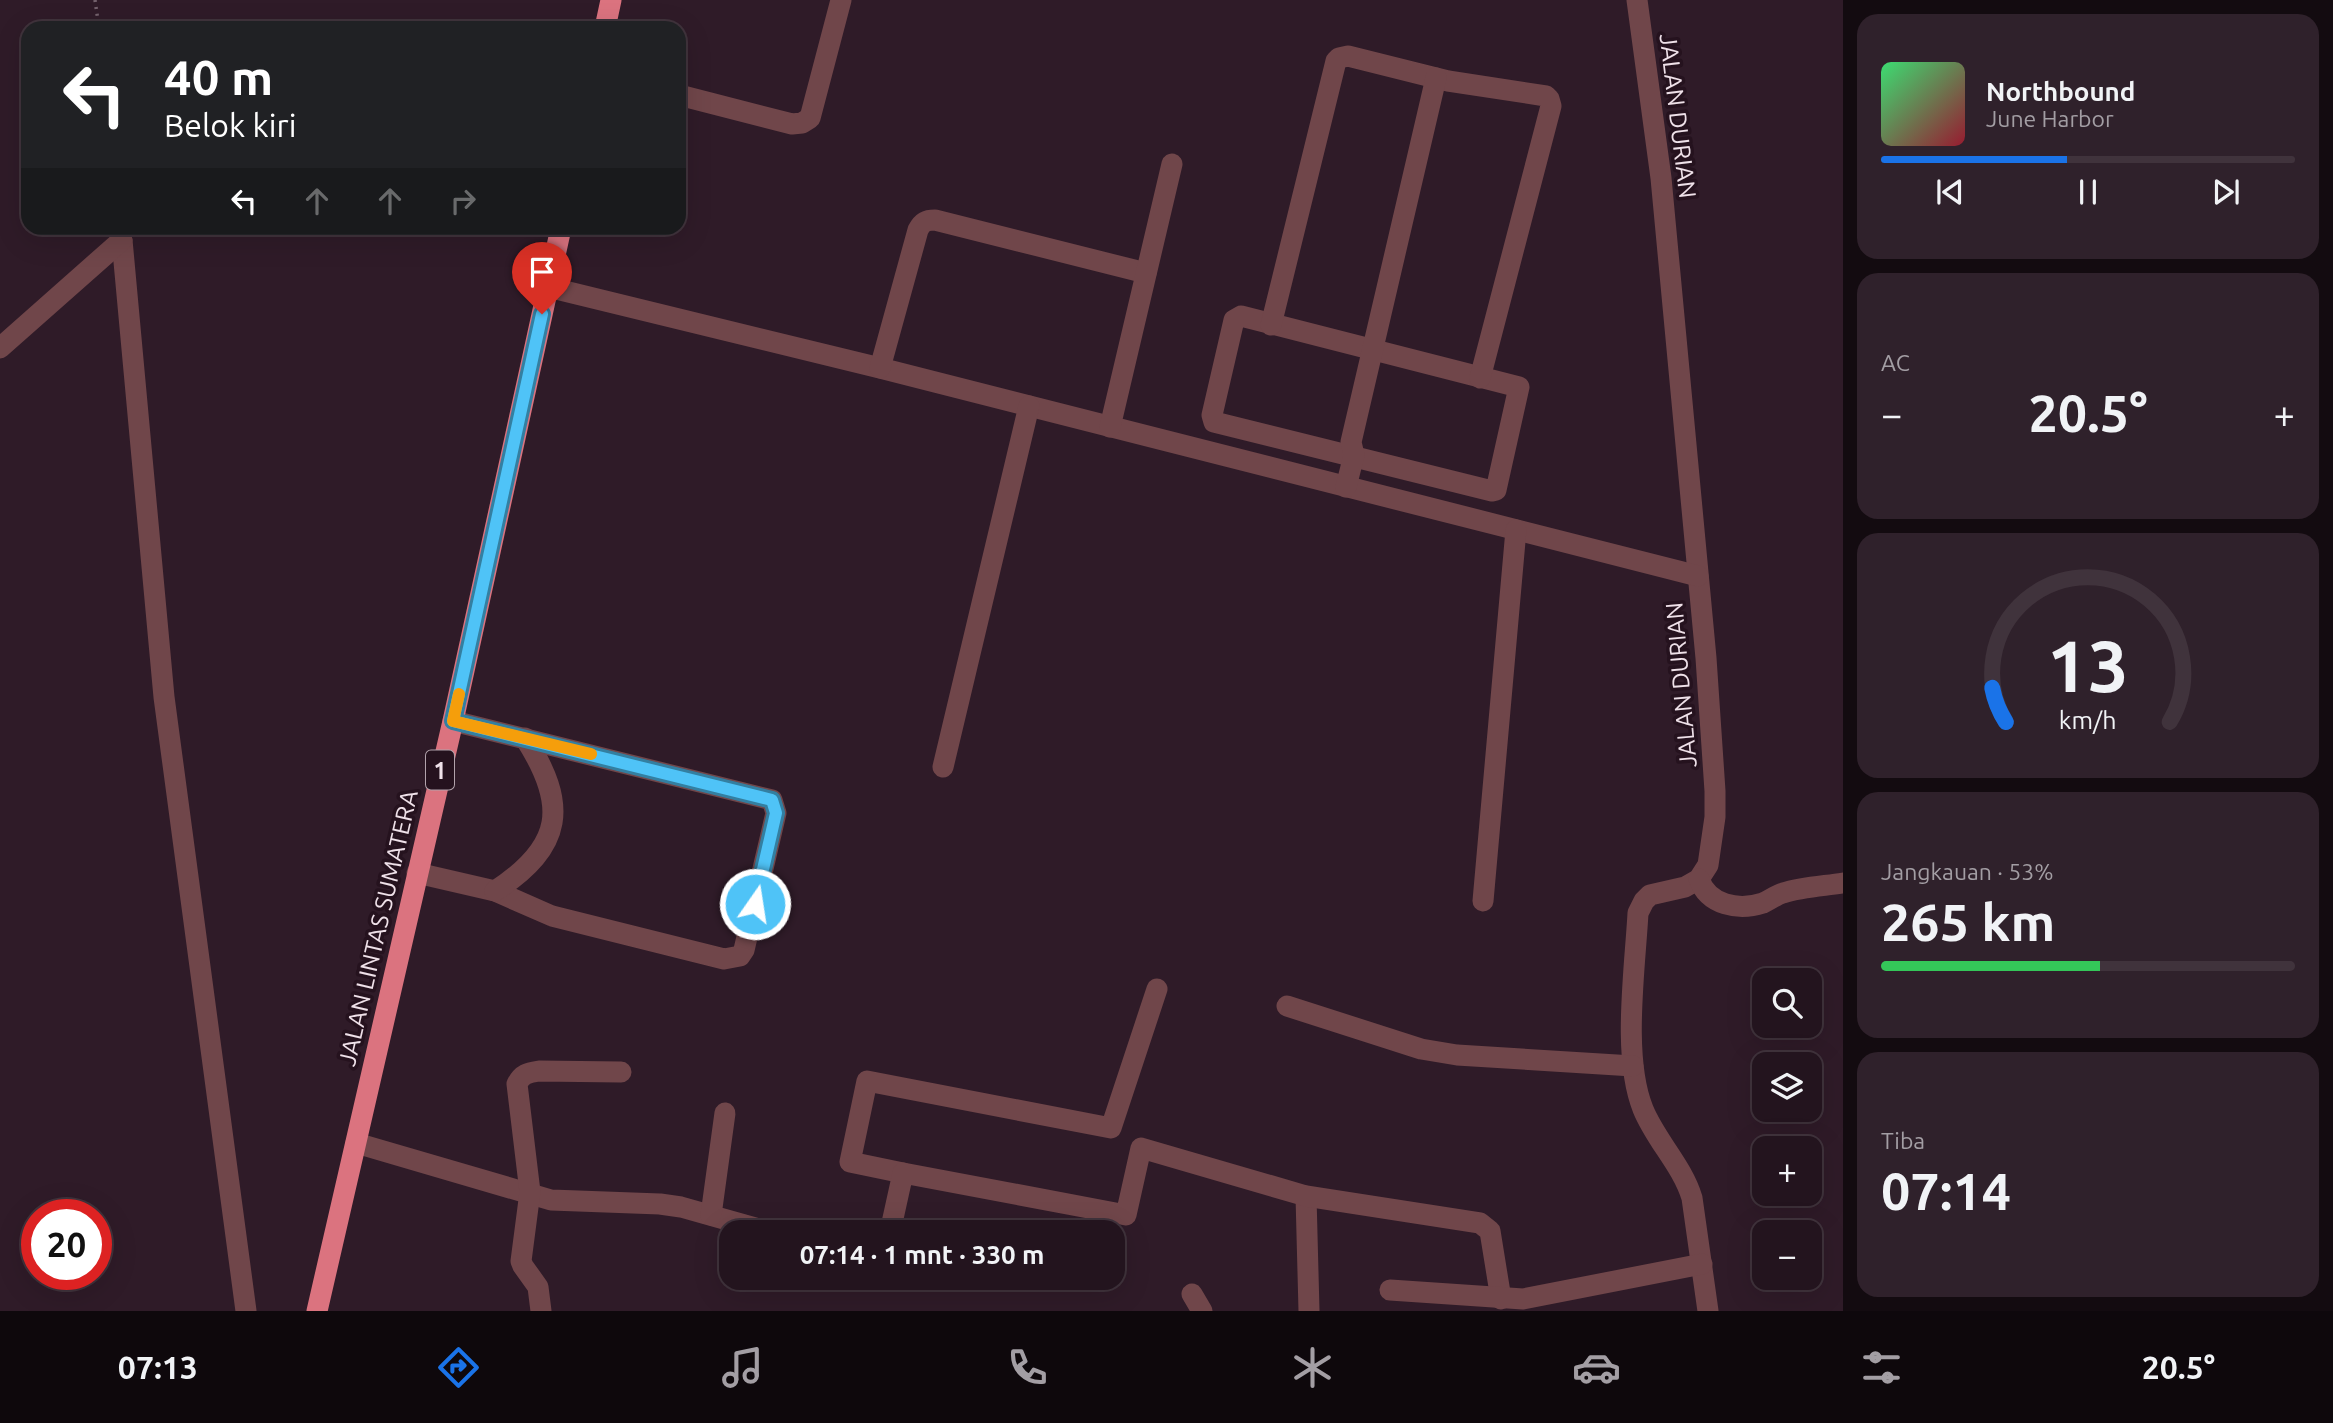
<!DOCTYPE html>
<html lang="id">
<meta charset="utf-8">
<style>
:root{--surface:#23141e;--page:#2f212b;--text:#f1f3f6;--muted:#a39ea4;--line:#40333c;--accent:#1a73e8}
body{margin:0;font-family:Ubuntu,sans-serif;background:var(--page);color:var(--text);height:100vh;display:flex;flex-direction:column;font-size:26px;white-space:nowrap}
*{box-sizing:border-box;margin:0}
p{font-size:23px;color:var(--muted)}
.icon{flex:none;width:38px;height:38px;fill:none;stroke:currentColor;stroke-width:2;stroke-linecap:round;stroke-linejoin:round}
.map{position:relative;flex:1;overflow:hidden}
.side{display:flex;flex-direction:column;gap:14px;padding:14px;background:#130b10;width:490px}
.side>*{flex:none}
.top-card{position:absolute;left:21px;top:21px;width:665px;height:214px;border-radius:21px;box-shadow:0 7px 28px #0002,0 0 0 2px var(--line);background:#202124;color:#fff;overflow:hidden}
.controls{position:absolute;left:1752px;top:968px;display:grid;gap:14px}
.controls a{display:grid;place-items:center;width:70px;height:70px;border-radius:14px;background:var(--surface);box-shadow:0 7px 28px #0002,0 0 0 2px var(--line);font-size:35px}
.speed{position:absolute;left:21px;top:1199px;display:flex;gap:14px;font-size:35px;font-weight:700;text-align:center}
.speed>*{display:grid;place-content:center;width:91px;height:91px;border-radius:50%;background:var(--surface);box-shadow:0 7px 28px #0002,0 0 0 2px var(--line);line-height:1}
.speed .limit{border:10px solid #d22;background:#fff;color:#111}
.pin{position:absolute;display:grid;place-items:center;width:60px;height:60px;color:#fff;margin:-72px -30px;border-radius:50% 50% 50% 0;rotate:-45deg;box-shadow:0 0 7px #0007}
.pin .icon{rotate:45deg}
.me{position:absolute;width:77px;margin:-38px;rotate:13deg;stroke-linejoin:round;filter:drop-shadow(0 0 5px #0008)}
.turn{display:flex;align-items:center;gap:24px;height:147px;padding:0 28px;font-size:32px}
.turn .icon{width:91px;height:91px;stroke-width:2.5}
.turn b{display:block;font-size:49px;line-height:60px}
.lanes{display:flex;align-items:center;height:66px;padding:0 28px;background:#0003;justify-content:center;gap:35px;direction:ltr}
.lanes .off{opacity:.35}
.big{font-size:52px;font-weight:700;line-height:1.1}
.side .tile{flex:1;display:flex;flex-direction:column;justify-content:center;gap:10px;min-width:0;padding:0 24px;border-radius:21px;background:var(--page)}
.side .dial{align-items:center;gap:0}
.dial svg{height:182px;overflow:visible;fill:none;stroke:var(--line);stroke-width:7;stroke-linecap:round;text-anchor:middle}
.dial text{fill:var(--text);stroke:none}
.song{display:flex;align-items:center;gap:21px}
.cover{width:84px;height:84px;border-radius:10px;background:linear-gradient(135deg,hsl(140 70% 55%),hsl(350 70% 35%))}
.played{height:7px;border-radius:4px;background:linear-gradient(90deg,var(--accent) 45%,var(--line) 45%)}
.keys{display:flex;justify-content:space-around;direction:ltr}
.heat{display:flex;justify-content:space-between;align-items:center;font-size:38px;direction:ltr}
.charge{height:10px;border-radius:5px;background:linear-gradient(90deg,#34c759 53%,var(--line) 0)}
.trip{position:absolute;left:719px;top:1220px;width:406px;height:70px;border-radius:21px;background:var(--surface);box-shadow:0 7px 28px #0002,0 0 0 2px var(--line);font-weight:700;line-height:70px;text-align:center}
.menu{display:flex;height:112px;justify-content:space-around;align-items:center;background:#0e080c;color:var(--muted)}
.menu .icon{width:49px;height:49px}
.menu .current{color:var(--accent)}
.menu b{font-size:32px;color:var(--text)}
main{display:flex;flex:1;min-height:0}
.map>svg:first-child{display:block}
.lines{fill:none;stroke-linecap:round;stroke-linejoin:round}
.path{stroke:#74626d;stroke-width:3.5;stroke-dasharray:2 5;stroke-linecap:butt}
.minor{stroke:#70464a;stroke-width:21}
.highway{stroke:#db737f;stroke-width:21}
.route-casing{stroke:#337fa1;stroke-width:18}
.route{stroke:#4fc3f7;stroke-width:12}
.slow{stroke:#f59e0b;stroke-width:12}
.labels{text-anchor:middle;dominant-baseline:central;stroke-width:7;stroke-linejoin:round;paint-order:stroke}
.shield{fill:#25121e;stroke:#b2a3ac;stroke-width:2}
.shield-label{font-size:23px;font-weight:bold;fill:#efe1e9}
.street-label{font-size:24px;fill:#efe1e9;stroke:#25121e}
</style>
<main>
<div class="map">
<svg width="1843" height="1311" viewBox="0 0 1843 1311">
<rect width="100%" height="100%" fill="#2f1b28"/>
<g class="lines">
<polyline class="path" points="95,0 99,28"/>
<g class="minor">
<path d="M 1637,0 L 1661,178 L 1706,658 L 1715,791 L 1715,817 L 1708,865 L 1699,879 L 1685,887 L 1650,895 L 1644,901 L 1638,913 C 1635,969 1622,1057 1643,1109 C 1656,1141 1682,1165 1692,1198 L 1708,1311"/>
<polyline points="679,95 792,124 802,123 810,118 841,0"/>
<polyline points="122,240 164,697 246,1311"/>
<polyline points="548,287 880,368 1698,576"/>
<polygon points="1241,316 1519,387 1496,490 1492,491 1214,422 1212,415 1234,320"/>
<polyline points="1271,325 1336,61 1339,58 1348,56 1448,81 1546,96 1549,99 1551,106 1480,378"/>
<polyline points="0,348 122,240"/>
<path d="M 880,368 L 918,230 C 922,222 926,220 935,220 L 1146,273"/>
<polyline points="1110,427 1172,164"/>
<polyline points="1346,487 1354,455 1351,442 1436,78"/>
<polyline points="943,767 1029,406"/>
<polyline points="417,873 495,891 552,916 724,959 740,956 744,950 776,813 772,800 453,721"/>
<path d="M 1699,879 C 1708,905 1738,911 1763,903 C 1770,900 1776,895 1783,893 C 1802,887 1824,886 1843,883"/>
<path d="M 495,891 C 564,846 568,805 525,738"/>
<polyline points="1483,901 1516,530"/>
<polyline points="1287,1006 1421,1049 1457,1055 1633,1066"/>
<polyline points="356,1143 551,1200 660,1204 681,1207 770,1232"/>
<polyline points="903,1173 850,1162 867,1081 1111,1128 1157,989"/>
<polyline points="1306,1196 1309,1311"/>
<polyline points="711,1215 725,1113"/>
<polyline points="890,1232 903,1173 1126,1215 1141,1148 1306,1196 1480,1223 1490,1231 1501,1299"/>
<polyline points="1390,1290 1523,1299 1702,1264"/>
<polyline points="1192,1294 1202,1311"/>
<path d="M 541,1311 L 538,1287 L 523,1266 L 521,1261 L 530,1192 L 517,1084 C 522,1074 527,1073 539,1071 L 621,1072"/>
</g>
<g class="highway">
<polyline points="605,28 611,0"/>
<polyline points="317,1311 453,721 561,228"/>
</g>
</g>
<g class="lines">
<g class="route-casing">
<polyline id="route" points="542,314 453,721 772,800 776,813 755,904"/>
</g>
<use href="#route" class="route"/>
<polyline class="slow" points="459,694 453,721 591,754"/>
</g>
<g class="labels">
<rect class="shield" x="426" y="750.5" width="28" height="39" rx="5"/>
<g class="shield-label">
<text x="440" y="770">1</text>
</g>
<g class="street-label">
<text transform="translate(1678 116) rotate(83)">JALAN DURIAN</text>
<text transform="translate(1681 685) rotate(-95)">JALAN DURIAN</text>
<text transform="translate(378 928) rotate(-77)">JALAN LINTAS SUMATERA</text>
</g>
</g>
</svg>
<div class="controls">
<a><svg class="icon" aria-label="search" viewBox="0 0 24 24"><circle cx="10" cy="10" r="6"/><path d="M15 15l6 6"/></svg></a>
<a><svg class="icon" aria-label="layers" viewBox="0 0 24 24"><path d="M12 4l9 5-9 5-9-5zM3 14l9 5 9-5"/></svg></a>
<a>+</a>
<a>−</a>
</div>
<div class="speed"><div class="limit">20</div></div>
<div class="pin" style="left:542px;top:314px;background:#d93025"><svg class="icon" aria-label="arrive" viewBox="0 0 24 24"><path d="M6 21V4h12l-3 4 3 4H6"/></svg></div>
<svg class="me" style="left:755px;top:904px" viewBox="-20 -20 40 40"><circle r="17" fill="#4fc3f7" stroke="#fff" stroke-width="3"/><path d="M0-11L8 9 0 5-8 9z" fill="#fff"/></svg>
<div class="trip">07:14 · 1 mnt · 330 m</div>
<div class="top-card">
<div class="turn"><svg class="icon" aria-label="left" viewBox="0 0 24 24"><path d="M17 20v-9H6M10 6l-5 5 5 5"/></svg><div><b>40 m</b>Belok kiri</div></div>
<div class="lanes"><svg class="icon" aria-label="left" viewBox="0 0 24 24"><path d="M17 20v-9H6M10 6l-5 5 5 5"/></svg><svg class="icon off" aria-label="ahead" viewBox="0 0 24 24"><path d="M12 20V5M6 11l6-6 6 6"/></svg><svg class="icon off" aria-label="ahead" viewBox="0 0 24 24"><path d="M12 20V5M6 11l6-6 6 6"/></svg><svg class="icon off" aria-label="right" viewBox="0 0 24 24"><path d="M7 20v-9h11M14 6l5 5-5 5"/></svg></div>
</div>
</div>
<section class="side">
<div class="tile">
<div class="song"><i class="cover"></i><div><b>Northbound</b><p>June Harbor</p></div></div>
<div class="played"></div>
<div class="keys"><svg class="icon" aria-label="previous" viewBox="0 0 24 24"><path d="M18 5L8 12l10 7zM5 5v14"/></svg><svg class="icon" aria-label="pause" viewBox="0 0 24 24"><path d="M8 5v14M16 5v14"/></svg><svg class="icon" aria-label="next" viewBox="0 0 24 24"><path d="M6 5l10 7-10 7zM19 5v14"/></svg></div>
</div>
<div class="tile"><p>AC</p>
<div class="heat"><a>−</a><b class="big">20.5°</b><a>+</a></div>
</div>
<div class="tile dial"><svg viewBox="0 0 100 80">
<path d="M14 69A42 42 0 1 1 86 69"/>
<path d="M14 69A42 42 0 0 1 8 54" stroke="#1a73e8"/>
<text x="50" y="56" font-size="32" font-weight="700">13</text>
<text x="50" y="72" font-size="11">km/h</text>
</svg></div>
<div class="tile"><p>Jangkauan · 53%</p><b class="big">265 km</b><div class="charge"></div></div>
<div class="tile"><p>Tiba</p><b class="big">07:14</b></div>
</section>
</main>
<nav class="menu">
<b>07:13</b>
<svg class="icon current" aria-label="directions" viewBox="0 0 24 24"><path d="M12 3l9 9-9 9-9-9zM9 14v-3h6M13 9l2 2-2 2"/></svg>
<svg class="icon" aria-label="music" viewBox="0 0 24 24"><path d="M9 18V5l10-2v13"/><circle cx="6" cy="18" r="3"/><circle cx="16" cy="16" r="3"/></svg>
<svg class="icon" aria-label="phone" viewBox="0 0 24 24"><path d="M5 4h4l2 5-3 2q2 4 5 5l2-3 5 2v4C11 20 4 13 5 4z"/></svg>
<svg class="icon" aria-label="climate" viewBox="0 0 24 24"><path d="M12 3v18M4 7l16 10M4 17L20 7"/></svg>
<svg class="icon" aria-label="car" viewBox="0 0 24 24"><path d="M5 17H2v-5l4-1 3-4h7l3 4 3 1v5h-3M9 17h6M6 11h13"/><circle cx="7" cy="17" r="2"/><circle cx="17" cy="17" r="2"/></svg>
<svg class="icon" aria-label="filters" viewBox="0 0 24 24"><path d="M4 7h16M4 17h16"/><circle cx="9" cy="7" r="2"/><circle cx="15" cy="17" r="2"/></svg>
<b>20.5°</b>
</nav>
